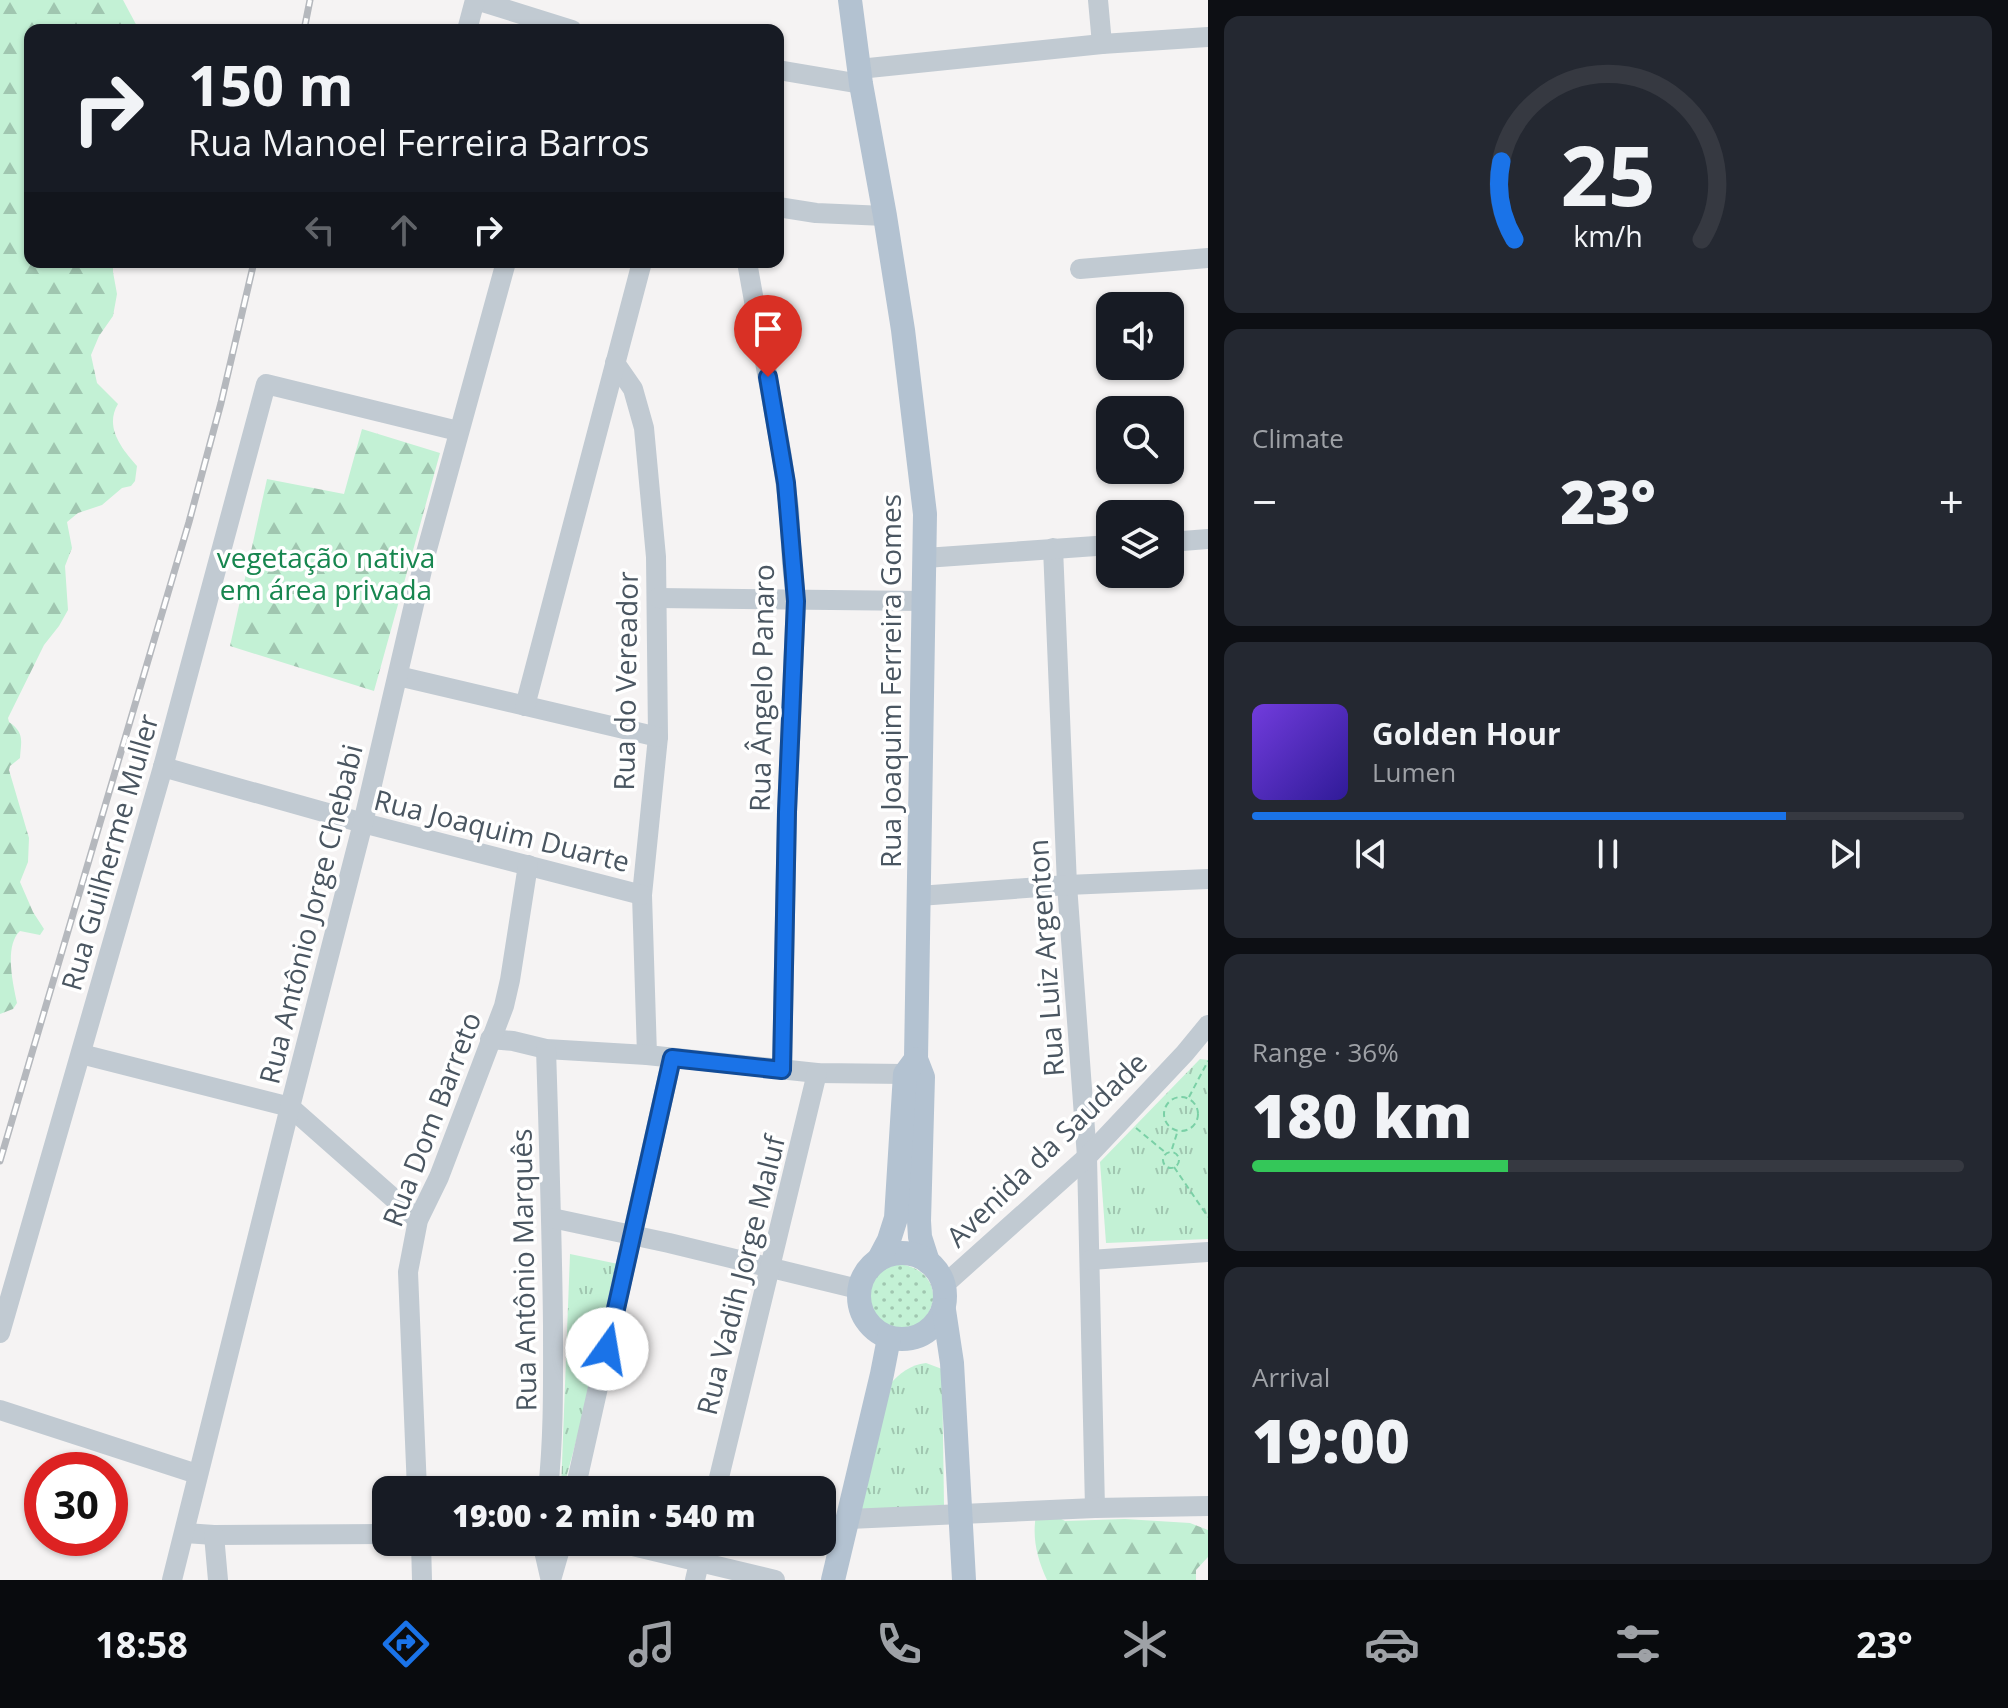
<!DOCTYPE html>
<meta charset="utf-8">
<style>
:root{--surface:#171b24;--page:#242831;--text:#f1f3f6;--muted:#9ea1a6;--line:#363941;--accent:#1a73e8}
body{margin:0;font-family:"Open Sans",sans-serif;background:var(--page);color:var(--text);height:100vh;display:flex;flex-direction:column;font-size:30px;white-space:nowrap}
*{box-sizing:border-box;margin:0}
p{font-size:26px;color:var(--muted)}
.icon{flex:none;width:44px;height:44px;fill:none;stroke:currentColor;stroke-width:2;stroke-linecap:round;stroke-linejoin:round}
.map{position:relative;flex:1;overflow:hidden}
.sheet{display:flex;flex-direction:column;gap:16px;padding:16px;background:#0d0f14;width:800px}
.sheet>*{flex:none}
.top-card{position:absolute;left:24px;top:24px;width:760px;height:244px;border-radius:16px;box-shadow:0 2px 6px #0004;background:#171b24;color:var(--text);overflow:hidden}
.buttons{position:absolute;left:1096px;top:292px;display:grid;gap:16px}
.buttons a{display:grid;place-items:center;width:88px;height:88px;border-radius:16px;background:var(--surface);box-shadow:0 2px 6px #0004;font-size:40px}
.speed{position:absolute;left:24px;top:1452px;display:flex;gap:16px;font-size:40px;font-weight:700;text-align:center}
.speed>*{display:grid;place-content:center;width:104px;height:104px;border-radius:50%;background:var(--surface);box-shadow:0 2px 6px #0004;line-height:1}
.speed .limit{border:12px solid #d22;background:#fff;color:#111}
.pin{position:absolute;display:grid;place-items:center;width:68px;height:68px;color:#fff;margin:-82px -34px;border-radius:50% 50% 50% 0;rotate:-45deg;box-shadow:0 0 8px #0007}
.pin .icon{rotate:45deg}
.me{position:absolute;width:88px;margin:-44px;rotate:13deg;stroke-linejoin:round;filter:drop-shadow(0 0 6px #0008)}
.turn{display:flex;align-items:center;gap:28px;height:168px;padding:0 32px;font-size:36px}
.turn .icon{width:104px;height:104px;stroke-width:2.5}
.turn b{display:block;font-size:56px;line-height:68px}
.lanes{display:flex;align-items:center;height:76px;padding:0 32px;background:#0003;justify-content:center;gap:40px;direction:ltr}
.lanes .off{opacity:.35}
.big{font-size:60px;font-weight:800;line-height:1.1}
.sheet .card{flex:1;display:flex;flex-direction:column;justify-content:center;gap:12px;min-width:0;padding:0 28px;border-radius:16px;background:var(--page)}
.sheet .dial{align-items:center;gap:0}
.dial svg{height:208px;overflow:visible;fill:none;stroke:var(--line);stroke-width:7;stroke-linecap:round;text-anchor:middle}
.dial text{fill:var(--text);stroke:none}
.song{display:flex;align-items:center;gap:24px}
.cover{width:96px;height:96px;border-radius:12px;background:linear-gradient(135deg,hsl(260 70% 55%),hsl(250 70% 35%))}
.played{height:8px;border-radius:4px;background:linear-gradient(90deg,var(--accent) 75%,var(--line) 75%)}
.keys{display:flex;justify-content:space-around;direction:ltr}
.heat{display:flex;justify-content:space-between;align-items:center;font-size:44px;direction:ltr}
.charge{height:12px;border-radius:6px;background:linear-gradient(90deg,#34c759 36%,var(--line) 0)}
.trip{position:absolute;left:372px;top:1476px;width:464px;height:80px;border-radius:16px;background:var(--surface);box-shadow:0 2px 6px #0004;font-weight:800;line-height:80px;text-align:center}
.tab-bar{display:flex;height:128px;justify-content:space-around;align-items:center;background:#090b0e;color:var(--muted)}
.tab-bar .icon{width:56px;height:56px}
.tab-bar .selected{color:var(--accent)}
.tab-bar b{font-size:36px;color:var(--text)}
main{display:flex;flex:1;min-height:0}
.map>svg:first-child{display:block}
.grass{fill:url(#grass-dots)}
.forest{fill:url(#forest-firs)}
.park{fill:url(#park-tufts)}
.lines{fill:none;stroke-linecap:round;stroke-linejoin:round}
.path{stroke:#7ad0a6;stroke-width:2;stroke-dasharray:6 4;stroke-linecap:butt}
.minor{stroke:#c1cad2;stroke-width:20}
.major{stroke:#b3c2d1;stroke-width:24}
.rail-casing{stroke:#b5b8bd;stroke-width:7}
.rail{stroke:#fff;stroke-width:4;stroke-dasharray:12;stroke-linecap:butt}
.route-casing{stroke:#114b97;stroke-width:20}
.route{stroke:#1a73e8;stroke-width:14}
.labels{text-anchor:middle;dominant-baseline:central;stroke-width:7;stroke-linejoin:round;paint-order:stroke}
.park-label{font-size:28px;fill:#17864f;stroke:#fff}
.street-label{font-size:28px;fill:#4a5661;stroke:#fff}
</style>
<main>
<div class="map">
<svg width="1208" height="1580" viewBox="0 0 1208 1580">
<defs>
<pattern id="grass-dots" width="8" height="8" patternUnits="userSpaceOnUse" patternTransform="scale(2)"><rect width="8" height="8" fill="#c3f1d5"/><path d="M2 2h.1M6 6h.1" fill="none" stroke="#a0c6b0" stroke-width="1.8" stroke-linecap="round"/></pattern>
<pattern id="forest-firs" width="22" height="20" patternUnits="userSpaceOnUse" patternTransform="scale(2)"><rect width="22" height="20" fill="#c3f1d5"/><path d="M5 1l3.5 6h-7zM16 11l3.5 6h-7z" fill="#a0c6b0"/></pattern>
<pattern id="park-tufts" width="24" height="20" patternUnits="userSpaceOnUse" patternTransform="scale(2)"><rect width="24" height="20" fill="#c3f1d5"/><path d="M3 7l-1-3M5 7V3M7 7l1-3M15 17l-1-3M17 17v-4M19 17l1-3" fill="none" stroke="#a0c6b0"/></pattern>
</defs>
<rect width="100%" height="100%" fill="#f5f3f3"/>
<path class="grass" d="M 892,1264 C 914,1263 935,1276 933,1300 C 931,1311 925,1320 916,1325 C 874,1347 844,1284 892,1264 Z"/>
<g class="forest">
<path d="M 0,0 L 123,0 L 139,30 L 30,30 L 30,262 L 113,262 L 113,272 L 117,294 L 113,316 L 99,336 L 91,355 L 97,383 L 118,404 C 104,427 122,449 137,466 L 135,481 L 131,486 L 122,488 L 102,505 L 78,513 L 67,522 L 72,548 L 65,566 L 68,610 L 59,626 L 44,645 L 8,718 L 9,722 C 25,733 21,741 20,758 L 10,766 L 9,770 L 29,838 L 28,862 L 20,882 L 33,912 L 44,929 L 40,935 L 20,931 C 4,946 13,984 17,1003 L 13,1009 L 0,1014 Z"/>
<polygon points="362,429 440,453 374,691 230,646 267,479 344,494"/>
<path d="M 1048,1512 L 1065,1521 L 1125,1519 L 1190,1523 L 1208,1530 L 1208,1557 L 1196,1570 L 1196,1580 L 1047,1580 C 1037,1558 1032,1538 1036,1515 Z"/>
</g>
<g class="park">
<polygon points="1200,1059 1208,1060 1208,1239 1106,1243 1100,1162"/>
<polygon points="570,1254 623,1265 563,1490 561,1490"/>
<path d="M 926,1363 L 942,1369 L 944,1505 L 861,1510 L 889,1385 C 900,1373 910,1365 926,1363 Z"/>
</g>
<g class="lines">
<g class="path">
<circle cx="1181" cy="1114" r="17"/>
<polyline points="1189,1097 1208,1061"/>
<polyline points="1136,1128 1166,1153"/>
<polyline points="1172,1149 1177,1133"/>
<circle cx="1171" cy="1160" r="8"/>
<polyline points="1174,1167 1208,1217"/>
</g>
<g class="minor">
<polyline points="476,0 572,30"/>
<polyline points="1098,0 1102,44"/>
<polyline points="467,30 475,0"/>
<polyline points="859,69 1102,44 1208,37"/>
<polyline points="778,70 861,84"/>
<polyline points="778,207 816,213 885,216"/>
<polyline points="747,262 782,457 789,509 792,563 796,601 787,812 782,1070"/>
<polyline points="1080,269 1208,258"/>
<polyline points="615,363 633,389 644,428 656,557 658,737 642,895 647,1055"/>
<polyline points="1170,542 1208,539"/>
<polyline points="1053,548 1067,885 1087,1157 1095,1508"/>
<polyline points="925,558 1110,545"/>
<polyline points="658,598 923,601"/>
<polyline points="398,676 658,737"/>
<polyline points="525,706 642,262"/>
<polyline points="163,767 363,823 642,895"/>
<polyline points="919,896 1067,885 1208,879"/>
<polyline points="490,1039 513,1041 546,1049 647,1055 817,1073 905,1074"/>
<path d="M 546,1049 C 549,1141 552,1233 553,1325 C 553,1380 554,1435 548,1490"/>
<polyline points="81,1054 290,1107 418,1220"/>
<polyline points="552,1218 669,1243 858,1289"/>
<polyline points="1090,1260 1208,1252"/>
<polyline points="944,1285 1087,1157 1185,1053 1208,1025"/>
<polyline points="0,1333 163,767 266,384 458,431"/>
<polyline points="0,1410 197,1474"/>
<polyline points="417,1490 408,1272 418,1220 439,1177 504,1006 510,980 528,865"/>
<polyline points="575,1490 672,1058"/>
<polyline points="716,1490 817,1073"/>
<polyline points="849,1519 1095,1508 1208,1506"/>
<polyline points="185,1533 214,1535 386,1534"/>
<polyline points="214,1535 218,1580"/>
<polyline points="421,1542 422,1580"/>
<polyline points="542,1542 550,1577"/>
<polyline points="616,1542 775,1580"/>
<polyline points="172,1580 290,1107 363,823 426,553 506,262"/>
<polyline points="551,1580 562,1542"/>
<polyline points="695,1580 704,1542"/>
</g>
<g class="major">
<polyline points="850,0 861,84 885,216 903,330 925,514 916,1059 923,1077 919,1221 920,1237 928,1262"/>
<circle cx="902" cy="1296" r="43"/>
<polyline points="879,1259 889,1240 896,1218 905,1074 916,1059"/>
<polyline points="944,1310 952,1363 964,1580"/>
<polyline points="833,1580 882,1374 889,1338"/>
</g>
<g class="rail-casing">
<g id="rail">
<polyline points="304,30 310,0"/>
<polyline points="0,1161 189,522 221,403 254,262"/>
</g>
</g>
<use href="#rail" class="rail"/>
</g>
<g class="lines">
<g class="route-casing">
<polyline id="route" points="607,1349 672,1058 782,1070 787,812 796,601 786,483 768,377"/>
</g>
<use href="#route" class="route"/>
</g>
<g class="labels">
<g class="park-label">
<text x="326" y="557">vegetação nativa<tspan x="326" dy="32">em área privada</tspan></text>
</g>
<g class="street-label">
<text transform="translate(625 681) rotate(-89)">Rua do Vereador</text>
<text transform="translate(890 681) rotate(-90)">Rua Joaquim Ferreira Gomes</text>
<text transform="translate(761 688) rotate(-89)">Rua Ângelo Panaro</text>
<text transform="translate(502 830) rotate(14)">Rua Joaquim Duarte</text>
<text transform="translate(109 852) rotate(-74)">Rua Guilherme Muller</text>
<text transform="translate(310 914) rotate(-76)">Rua Antônio Jorge Chebabi</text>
<text transform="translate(1045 958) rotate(-94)">Rua Luiz Argenton</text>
<text transform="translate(431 1119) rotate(-69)">Rua Dom Barreto</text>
<text transform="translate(1046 1149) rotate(-44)">Avenida da Saudade</text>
<text transform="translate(523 1270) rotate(-91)">Rua Antônio Marquês</text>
<text transform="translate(740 1275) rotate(-76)">Rua Vadih Jorge Maluf</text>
</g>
</g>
</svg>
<div class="buttons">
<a><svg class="icon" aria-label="sound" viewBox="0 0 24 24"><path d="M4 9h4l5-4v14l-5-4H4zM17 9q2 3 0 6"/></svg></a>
<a><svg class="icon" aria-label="search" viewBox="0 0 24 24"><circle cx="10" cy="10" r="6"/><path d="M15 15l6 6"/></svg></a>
<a><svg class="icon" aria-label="layers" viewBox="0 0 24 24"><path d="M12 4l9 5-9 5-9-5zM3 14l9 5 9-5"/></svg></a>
</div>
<div class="speed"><div class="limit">30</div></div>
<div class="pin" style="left:768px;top:377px;background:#d93025"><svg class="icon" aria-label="arrive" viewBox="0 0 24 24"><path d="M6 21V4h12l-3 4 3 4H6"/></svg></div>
<svg class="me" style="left:607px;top:1349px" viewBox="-20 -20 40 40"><circle r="19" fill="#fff"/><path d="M0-13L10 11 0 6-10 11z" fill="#1a73e8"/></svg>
<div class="trip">19:00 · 2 min · 540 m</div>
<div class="top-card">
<div class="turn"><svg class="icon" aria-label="right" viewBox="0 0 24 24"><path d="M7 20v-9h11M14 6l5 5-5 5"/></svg><div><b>150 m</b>Rua Manoel Ferreira Barros</div></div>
<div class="lanes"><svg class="icon off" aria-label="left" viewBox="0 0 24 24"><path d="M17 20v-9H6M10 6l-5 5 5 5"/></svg><svg class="icon off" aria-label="ahead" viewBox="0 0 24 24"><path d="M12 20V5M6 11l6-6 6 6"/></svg><svg class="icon" aria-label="right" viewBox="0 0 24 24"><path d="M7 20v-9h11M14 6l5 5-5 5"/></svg></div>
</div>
</div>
<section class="sheet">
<div class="card dial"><svg viewBox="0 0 100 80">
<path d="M14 69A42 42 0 1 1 86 69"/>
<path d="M14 69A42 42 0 0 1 9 39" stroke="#1a73e8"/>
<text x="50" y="56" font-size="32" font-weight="700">25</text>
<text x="50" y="72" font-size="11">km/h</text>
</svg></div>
<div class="card"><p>Climate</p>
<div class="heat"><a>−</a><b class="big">23°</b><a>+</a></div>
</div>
<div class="card">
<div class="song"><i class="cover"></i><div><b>Golden Hour</b><p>Lumen</p></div></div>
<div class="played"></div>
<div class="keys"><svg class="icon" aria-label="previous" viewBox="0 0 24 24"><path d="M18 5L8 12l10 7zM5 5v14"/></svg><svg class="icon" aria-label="pause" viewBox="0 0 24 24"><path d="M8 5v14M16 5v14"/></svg><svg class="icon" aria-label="next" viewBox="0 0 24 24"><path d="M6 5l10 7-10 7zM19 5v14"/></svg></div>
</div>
<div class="card"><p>Range · 36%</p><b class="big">180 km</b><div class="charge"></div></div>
<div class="card"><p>Arrival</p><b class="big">19:00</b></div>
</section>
</main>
<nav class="tab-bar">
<b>18:58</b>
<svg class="icon selected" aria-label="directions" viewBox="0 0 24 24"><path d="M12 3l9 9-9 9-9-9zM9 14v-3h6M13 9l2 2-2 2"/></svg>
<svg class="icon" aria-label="music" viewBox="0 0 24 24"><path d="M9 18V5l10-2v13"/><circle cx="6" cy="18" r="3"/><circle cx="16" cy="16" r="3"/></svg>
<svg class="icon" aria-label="phone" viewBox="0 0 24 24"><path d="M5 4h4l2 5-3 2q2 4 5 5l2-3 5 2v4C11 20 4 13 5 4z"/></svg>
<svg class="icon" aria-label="climate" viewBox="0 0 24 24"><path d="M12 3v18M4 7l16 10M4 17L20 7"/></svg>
<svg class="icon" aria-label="car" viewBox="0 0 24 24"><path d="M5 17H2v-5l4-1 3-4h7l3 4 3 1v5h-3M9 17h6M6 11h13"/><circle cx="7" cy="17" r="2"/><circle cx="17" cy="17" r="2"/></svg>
<svg class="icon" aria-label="filters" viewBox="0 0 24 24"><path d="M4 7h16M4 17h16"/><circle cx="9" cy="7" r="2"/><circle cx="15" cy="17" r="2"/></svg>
<b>23°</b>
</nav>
